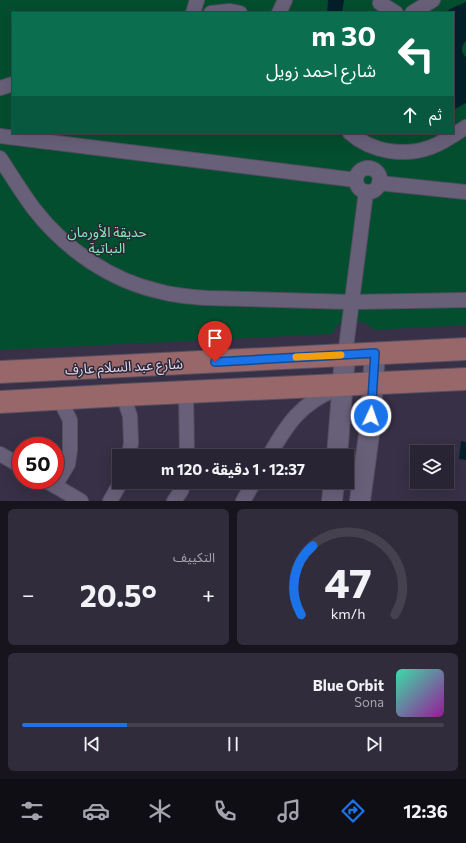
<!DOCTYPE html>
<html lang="ar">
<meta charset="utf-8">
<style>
:root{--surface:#292434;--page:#312c3c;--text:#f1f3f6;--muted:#a5a4ac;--line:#45414f;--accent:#1a73e8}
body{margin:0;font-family:Commissioner,"Noto Sans Arabic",sans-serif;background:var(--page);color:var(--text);direction:rtl;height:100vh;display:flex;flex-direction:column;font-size:15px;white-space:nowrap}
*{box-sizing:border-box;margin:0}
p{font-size:13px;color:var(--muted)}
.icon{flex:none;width:22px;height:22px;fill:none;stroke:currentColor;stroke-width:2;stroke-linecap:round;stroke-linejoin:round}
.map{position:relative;height:501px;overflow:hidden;direction:ltr}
.side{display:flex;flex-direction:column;gap:8px;padding:8px;background:#17141d;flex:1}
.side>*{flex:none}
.banner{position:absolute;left:12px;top:12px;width:442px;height:122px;border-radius:0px;box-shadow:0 4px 16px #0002,0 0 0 1px var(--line);direction:rtl;background:#0b6e4f;color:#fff;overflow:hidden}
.fabs{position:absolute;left:410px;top:445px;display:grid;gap:8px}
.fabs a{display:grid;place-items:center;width:44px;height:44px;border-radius:0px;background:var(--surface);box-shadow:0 4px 16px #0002,0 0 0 1px var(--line);font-size:20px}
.speed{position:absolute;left:12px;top:437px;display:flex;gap:8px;font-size:20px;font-weight:700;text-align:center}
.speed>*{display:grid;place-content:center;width:52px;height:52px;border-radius:50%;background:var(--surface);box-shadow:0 4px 16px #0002,0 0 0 1px var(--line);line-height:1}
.speed .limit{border:6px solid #d22;background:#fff;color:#111}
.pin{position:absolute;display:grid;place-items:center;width:34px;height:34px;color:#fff;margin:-41px -17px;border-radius:50% 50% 50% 0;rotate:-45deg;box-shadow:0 0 4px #0007}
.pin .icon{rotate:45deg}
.me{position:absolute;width:44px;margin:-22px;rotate:3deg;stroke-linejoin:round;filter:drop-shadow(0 0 3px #0008)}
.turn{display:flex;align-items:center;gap:14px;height:84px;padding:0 12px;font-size:18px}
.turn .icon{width:52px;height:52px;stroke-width:2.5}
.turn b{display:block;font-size:28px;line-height:34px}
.then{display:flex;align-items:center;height:38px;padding:0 12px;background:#0003;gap:8px;font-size:15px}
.big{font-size:30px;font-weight:700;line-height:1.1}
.side .tile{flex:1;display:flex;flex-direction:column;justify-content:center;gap:6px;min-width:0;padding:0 14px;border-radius:6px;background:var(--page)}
.side .dial{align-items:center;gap:0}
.dial svg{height:104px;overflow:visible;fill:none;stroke:var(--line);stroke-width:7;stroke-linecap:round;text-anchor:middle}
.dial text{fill:var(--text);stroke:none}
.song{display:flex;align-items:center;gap:12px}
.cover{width:48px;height:48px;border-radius:6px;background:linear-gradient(135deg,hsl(160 70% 55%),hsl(300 70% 35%))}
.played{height:4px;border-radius:2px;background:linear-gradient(90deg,var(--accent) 25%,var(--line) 25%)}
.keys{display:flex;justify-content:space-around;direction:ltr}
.heat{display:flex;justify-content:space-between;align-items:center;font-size:22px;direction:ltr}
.side .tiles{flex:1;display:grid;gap:8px;grid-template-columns:1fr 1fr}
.tile:last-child{grid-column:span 2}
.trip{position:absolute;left:112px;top:449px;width:242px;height:40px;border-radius:0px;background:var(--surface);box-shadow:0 4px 16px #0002,0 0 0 1px var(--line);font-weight:700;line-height:40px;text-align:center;direction:rtl}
.menu{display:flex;height:64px;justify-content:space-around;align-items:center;background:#100e15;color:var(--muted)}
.menu .icon{width:28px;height:28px}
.menu .current{color:var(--accent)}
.menu b{font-size:18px;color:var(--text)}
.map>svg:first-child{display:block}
.green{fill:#034e2e;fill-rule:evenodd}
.water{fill:#03202a}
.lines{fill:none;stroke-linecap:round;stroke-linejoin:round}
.street-casing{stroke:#544e61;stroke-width:16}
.secondary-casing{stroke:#544e61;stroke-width:22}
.primary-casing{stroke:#544e61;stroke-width:24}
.street{stroke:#686079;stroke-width:14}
.secondary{stroke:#686079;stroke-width:20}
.primary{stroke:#986769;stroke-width:22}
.route-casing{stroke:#114b97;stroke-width:10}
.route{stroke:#1a73e8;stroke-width:7}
.slow{stroke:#f59e0b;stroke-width:7}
.labels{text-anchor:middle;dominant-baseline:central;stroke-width:3;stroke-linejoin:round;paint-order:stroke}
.park-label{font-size:14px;fill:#83ebb1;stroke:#2d263b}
.street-label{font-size:14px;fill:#dfdbe9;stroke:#2d263b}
</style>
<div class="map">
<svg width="466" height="501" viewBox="0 0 466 501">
<rect width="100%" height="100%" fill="#373046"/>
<path class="green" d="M 0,0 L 466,0 L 466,325 L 375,330 L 363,322 L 348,322 L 340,323 L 331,334 L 0,350 ZM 13,13 L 453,13 L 453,133 L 13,133 Z"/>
<g class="water">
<polygon points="328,0 344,0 342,13 327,13"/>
<path d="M 466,2 L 466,41 C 461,46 460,52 466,57 L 466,103 L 453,110 L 453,13 L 445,13 L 450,9 Z"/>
<polygon points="461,441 466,442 466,460 459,459"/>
</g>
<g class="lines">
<g class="street-casing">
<g id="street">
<polyline points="380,3 396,13"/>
<polyline points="193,13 197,0"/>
<polyline points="211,13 230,11 240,13"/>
<polyline points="279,13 285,0"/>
<polyline points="412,13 433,0"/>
<polyline points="0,88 13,84"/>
<path d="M 350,133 C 372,152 404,157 431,147 C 443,143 455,134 466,127"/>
<polyline points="0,136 356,180"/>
<path d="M 0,158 C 11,175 22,193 34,209 C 66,250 111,281 162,292 C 177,296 192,297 207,298 L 351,302 L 466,300"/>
<circle cx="368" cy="180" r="12"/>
<polyline points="379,183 466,192"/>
<polyline points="345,355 366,192"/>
<polyline points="186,392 187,456"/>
<polyline points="123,395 130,416 131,443 129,456"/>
<polyline points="0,454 21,466"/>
<path d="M 269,456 C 287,424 301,403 336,389"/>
<polyline points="45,480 81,501"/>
<polyline points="55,486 68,464 70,450 70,420 59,398"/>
<polyline points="110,501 121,482"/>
<polyline points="174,501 181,491 184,482"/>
<polyline points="243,501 254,482"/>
</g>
</g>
<g class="secondary-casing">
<g id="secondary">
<polyline points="337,456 345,355"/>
<polyline points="332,501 334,482"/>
<polyline points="360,501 370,427 375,353"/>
</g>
</g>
<g class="primary-casing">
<g id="primary">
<polyline points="0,372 466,349"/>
<polyline points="0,402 123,395 466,379"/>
</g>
</g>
<use href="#street" class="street"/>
<use href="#secondary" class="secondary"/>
<use href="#primary" class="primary"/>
</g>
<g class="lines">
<g class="route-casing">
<polyline id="route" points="215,362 375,353 371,416"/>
</g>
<use href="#route" class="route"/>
<polyline class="slow" points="296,357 341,355"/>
</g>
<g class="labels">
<g class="park-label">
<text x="107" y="231">حديقة الأورمان<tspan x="107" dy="16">النباتية</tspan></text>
</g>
<g class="street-label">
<text transform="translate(124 366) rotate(-3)">شارع عبد السلام عارف</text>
</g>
</g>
</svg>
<div class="fabs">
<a><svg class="icon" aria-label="layers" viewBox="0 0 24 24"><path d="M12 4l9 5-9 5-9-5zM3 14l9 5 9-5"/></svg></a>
</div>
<div class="speed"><div class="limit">50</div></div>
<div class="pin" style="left:215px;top:362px;background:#d93025"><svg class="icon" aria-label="arrive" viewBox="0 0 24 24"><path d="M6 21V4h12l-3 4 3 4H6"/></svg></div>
<svg class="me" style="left:371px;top:416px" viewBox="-20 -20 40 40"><circle r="17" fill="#1a73e8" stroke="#fff" stroke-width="3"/><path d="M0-11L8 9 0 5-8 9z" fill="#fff"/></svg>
<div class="trip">12:37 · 1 دقيقة · 120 m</div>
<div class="banner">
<div class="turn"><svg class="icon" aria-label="left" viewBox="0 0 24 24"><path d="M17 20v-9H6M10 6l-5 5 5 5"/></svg><div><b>30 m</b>شارع احمد زويل</div></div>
<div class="then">ثم<svg class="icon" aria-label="ahead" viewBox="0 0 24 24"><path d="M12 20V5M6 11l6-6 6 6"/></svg></div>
</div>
</div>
<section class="side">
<div class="tiles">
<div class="tile dial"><svg viewBox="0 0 100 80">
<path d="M14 69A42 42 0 1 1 86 69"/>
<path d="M14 69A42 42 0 0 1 23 16" stroke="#1a73e8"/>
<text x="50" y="56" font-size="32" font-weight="700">47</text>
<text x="50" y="72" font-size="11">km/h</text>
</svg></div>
<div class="tile"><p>التكييف</p>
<div class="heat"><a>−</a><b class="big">20.5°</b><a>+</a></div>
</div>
<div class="tile">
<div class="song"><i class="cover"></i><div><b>Blue Orbit</b><p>Sona</p></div></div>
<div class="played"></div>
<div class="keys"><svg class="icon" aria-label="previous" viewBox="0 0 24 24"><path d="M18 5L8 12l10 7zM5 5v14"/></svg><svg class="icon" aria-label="pause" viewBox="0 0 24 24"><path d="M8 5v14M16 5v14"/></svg><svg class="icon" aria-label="next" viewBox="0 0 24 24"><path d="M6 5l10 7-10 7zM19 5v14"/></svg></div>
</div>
</div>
</section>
<nav class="menu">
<b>12:36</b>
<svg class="icon current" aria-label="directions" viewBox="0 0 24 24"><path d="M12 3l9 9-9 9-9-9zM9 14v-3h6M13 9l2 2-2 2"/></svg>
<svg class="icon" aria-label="music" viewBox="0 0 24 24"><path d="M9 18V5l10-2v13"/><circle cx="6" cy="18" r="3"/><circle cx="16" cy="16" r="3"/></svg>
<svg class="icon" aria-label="phone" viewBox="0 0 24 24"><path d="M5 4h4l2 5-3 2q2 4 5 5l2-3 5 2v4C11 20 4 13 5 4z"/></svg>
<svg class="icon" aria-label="climate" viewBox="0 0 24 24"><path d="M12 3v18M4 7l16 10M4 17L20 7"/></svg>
<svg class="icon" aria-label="car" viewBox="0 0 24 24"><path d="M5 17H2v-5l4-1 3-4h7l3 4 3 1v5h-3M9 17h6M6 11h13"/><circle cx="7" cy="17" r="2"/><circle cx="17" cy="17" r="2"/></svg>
<svg class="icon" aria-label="filters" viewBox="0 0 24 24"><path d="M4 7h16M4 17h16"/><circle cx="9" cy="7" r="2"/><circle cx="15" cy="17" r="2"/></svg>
</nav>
